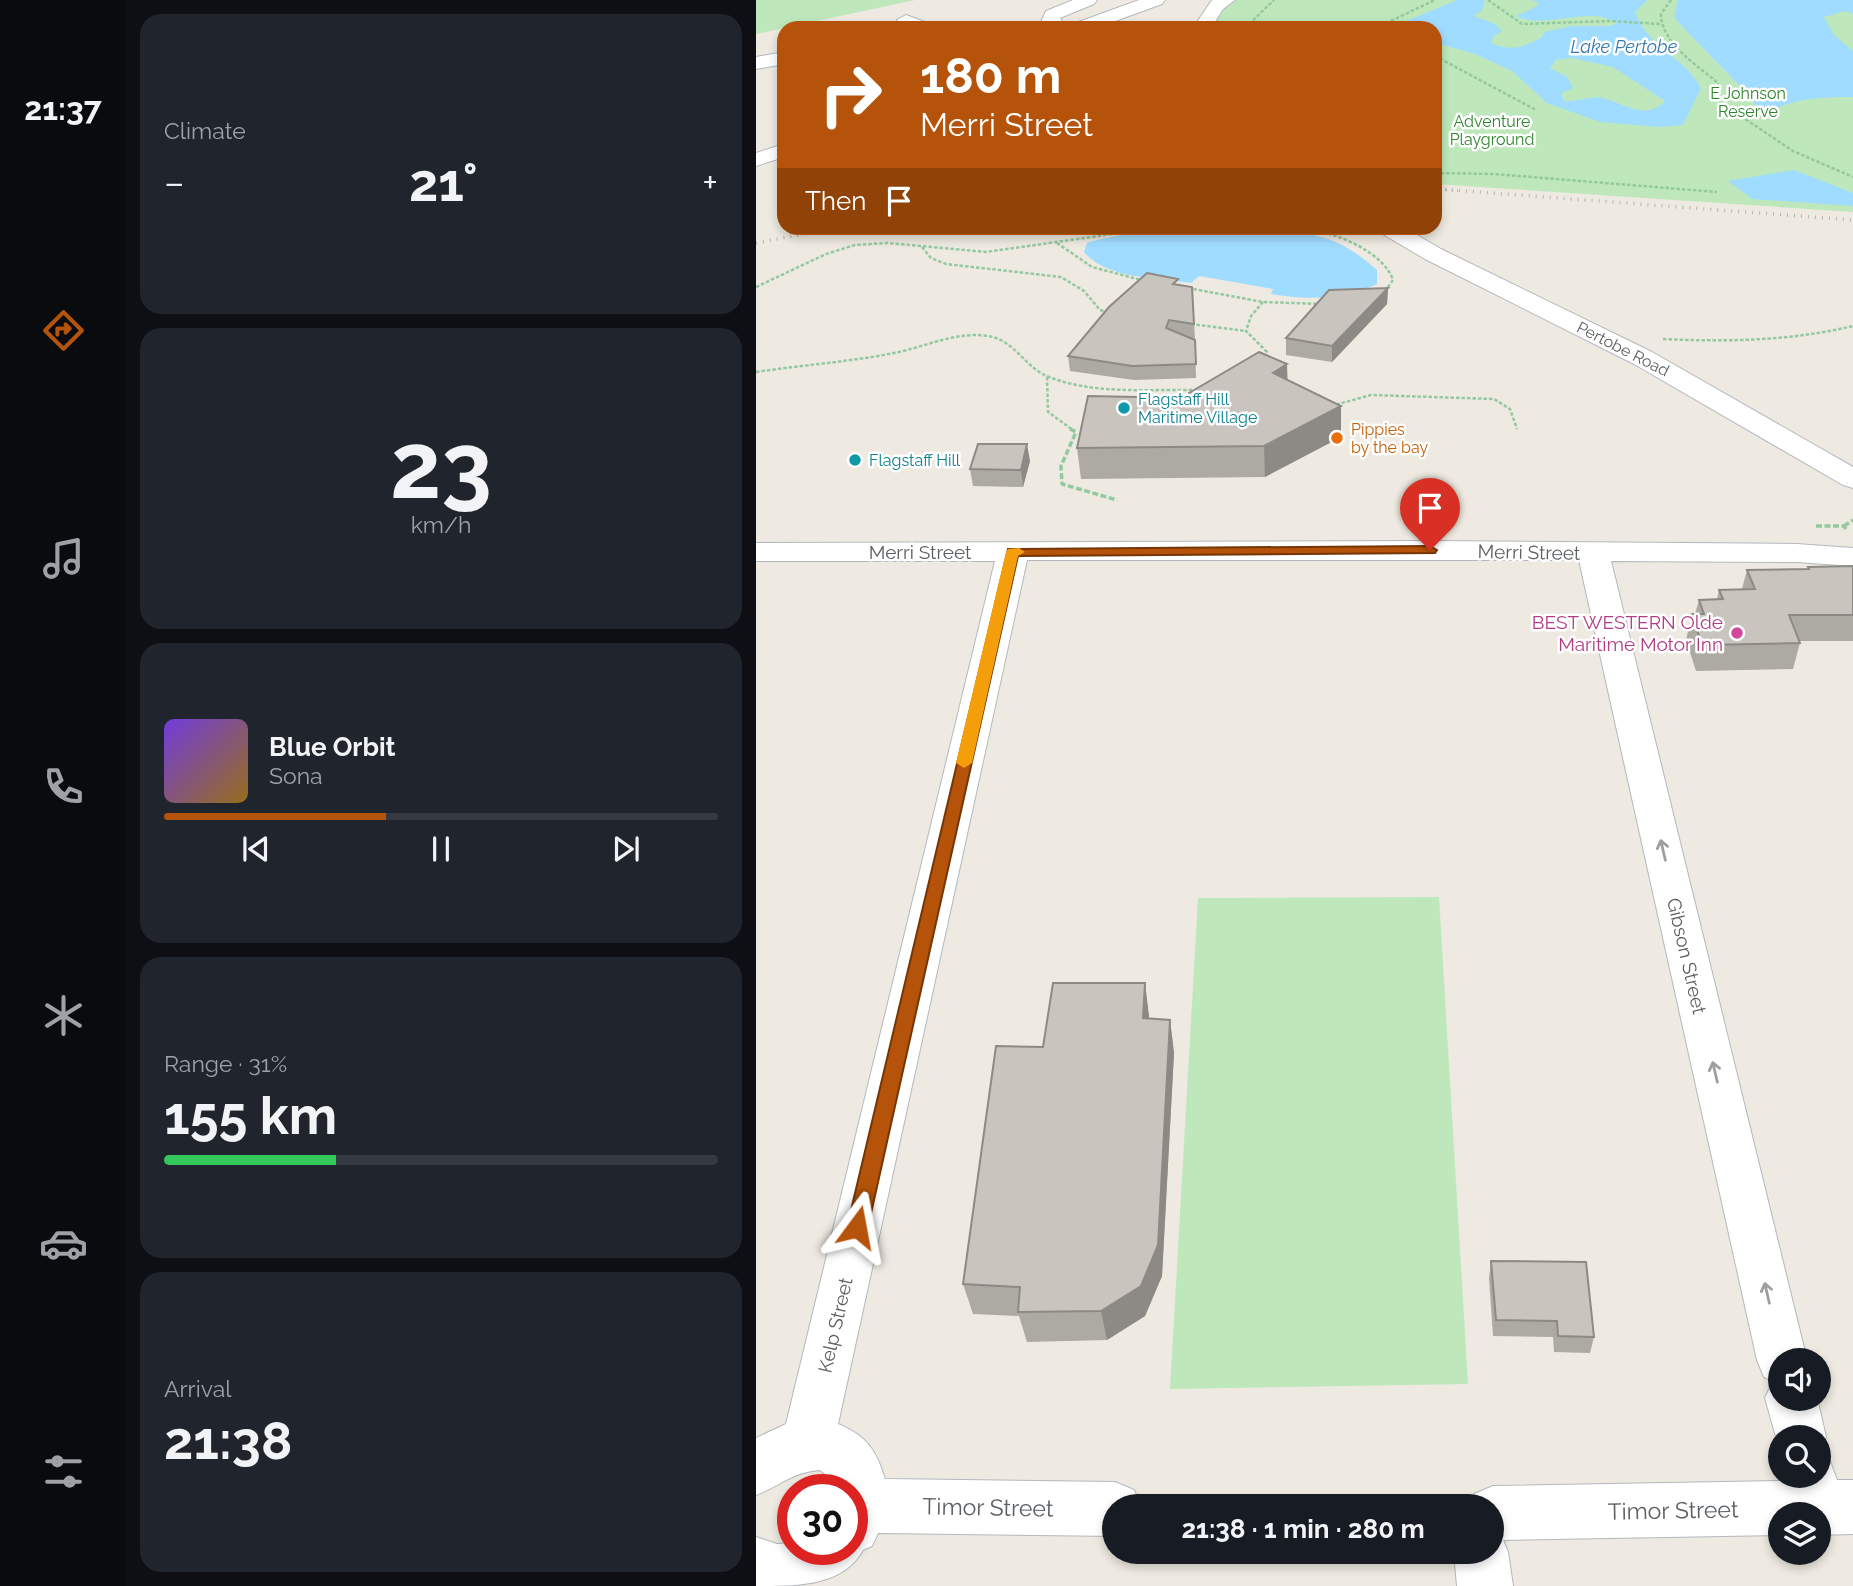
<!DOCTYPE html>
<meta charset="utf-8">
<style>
:root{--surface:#171b24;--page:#20242c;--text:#f1f3f6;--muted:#9ea1a6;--line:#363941;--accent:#b45309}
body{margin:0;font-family:Raleway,sans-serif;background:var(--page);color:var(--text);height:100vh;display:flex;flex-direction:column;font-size:26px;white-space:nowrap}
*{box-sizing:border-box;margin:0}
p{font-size:23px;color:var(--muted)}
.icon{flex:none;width:38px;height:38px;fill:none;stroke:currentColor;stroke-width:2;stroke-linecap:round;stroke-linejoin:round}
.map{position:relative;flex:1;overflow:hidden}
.details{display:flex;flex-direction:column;gap:14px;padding:14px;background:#0d0f14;width:630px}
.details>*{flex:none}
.hud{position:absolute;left:21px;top:21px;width:665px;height:214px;border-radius:21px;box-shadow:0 4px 10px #0003;background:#b45309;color:#fff;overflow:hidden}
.controls{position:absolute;left:1012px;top:1348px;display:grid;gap:14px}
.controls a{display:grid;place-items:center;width:63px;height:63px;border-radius:50%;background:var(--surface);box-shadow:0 4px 10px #0003;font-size:35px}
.speed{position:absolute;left:21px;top:1474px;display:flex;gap:14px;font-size:35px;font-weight:700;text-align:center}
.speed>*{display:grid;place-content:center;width:91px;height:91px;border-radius:50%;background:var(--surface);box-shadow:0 4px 10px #0003;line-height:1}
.speed .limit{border:10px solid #d22;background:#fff;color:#111}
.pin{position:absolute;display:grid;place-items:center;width:60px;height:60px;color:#fff;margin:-72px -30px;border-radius:50% 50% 50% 0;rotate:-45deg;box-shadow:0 0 7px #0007}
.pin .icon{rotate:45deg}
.me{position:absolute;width:77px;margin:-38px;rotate:13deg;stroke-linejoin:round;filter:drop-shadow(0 0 5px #0008)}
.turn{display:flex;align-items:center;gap:24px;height:147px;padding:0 28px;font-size:32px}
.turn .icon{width:91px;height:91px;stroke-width:2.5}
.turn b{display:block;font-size:49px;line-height:60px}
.then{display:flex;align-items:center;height:66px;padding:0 28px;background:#0003;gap:14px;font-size:26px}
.big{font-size:52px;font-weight:700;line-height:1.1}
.details .card{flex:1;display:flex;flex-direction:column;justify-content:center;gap:10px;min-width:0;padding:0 24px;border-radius:21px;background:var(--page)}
.details .dial{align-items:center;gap:0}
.dial b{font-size:91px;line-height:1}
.song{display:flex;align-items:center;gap:21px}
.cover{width:84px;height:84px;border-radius:10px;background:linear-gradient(135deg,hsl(260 70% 55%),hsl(40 70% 35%))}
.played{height:7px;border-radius:4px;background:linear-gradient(90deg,var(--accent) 40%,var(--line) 40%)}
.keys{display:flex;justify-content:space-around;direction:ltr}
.heat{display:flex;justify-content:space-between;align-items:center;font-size:38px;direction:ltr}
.charge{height:10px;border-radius:5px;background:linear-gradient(90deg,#34c759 31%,var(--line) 0)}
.trip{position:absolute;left:346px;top:1494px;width:402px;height:70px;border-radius:35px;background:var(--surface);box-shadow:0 4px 10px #0003;font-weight:700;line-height:70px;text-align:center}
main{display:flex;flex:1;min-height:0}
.tabs{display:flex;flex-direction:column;width:126px;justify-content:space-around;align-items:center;background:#090b0e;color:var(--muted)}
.tabs .icon{width:49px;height:49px}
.tabs .current{color:var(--accent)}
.tabs b{font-size:32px;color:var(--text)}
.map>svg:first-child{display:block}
.green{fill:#bee8bb}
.water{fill:#a0dcff;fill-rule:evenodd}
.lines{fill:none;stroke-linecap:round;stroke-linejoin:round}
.minor-casing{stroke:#b4b8bd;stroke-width:2}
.path-far1{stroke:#94c99f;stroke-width:2.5;stroke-dasharray:3.5 2;stroke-linecap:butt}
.path{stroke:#94c99f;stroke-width:3.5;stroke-dasharray:6 2.5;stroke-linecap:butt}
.minor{fill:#fff;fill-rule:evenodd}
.rail-far1{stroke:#b3b4b4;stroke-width:2.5;stroke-dasharray:1 4.5;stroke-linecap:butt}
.rail{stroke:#b3b4b4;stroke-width:3.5;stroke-dasharray:1 6;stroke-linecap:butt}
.wall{fill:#ada9a3}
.shaded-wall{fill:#8d8a85}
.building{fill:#c9c5be;stroke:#8d8a85;stroke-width:2}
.oneway{stroke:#9c9fa1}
.route{fill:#b45309;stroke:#753606;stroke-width:2}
.slow{fill:#f59e0b}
.culture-dot{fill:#0f9aa8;stroke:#fff;stroke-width:2.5}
.food-dot{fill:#e8710a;stroke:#fff;stroke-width:2.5}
.hotel-dot{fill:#d1479c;stroke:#fff;stroke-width:2.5}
.labels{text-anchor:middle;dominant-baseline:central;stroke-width:5;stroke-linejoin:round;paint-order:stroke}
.far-park-label{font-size:16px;fill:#30862e;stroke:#fff}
.far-street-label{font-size:16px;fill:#5a5f63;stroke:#fff}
.far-culture-label{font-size:16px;fill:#0d838f;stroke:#fff;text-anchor:start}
.far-food-label{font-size:16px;fill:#c56008;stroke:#fff;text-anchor:start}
.far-water-label{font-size:18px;font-style:italic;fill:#3479af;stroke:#fff}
.street-label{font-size:19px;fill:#5a5f63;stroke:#fff}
.hotel-label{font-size:19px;fill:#b23c85;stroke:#fff;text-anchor:end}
.near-street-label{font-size:23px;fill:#5a5f63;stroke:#fff}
</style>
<main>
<nav class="tabs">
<b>21:37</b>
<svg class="icon current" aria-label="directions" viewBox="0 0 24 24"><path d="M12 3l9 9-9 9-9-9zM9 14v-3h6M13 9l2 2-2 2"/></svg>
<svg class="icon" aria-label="music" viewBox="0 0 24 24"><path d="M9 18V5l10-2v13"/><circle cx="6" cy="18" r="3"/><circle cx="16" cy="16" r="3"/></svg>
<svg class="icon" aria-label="phone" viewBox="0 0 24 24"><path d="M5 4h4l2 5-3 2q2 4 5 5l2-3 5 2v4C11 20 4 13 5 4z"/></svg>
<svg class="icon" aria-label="climate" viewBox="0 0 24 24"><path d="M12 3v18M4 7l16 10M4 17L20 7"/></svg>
<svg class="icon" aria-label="car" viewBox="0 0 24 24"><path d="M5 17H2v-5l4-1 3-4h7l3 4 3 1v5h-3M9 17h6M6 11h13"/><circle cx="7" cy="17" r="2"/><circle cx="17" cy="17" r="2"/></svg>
<svg class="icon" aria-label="filters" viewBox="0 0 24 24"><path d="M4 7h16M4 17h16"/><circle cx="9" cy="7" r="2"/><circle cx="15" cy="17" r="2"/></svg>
</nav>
<section class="details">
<div class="card"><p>Climate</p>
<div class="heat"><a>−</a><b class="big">21°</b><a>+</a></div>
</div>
<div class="card dial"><b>23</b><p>km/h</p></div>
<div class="card">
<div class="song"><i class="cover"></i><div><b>Blue Orbit</b><p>Sona</p></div></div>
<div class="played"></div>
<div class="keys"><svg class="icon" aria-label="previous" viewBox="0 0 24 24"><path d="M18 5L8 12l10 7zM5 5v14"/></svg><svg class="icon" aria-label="pause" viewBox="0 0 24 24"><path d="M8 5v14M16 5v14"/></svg><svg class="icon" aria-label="next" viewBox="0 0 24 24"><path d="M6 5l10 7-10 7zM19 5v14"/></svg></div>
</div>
<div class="card"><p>Range · 31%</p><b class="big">155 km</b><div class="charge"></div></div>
<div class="card"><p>Arrival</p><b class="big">21:38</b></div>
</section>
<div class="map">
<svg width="1097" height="1586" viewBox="0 0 1097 1586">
<rect width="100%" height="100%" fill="#eeeae1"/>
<g class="green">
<polygon points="0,0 159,0 0,34"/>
<polygon points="472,0 1097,0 1097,212 679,184 679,28 450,28"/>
<polygon points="683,897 712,1384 414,1389 442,898"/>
</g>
<g class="water">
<path d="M 701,0 L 729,0 L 726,10 L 718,16 L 739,24 L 746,31 L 738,36 L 735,43 C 754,52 769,47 786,37 L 788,32 L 816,26 L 855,26 L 861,23 C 830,4 791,31 760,16 L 780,7 L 783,2 L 775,0 L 891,0 L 879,12 C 892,48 928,56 945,88 L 927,125 L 903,127 L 844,122 L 791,103 L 756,71 L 719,54 L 679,43 L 679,28 L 643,28 L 643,24 ZM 816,58 L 857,67 L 909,101 C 890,121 869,104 847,98 C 838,95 820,102 808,101 L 805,93 L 817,88 L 811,77 L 794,68 L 800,60 Z"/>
<path d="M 922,0 L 1097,0 L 1097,14 L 1089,11 L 1068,17 L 1078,35 L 1097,51 L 1097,97 C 1064,97 1035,98 1007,115 C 982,79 947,51 918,17 Z"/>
<polygon points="1038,170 1097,193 1097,206 996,199 972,181"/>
<path d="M 512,230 C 560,233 583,236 621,270 L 621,284 C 588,300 551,300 515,294 L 517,289 L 443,276 L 435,283 C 400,277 352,280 328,252 L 331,243 C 388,225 453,233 512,230 Z"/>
</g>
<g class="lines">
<g class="minor-casing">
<g id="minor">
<polygon points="317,0 341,0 338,4 304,18 310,28 288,26 285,22 290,11"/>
<polygon points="383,0 409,0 406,4 340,28 314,28 317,24"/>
<polygon points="456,0 479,0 467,9 455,28 437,28"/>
<path d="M 150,15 L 174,24 L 177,28 C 164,28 150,31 141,20 Z"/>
<polygon points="28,52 28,64 0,69 0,57"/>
<polygon points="28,144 28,157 0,166 0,153"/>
<polygon points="621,228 649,228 685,249 896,352 1097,467 1097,488 1087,485 878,364 669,259 625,233"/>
<path d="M 675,541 L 1041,544 L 1097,548 L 1097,566 L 1041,562 L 855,561 L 1051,1360 L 1024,1360 L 1024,1398 L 1061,1398 L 1070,1437 L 1064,1453 L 1072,1456 L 1081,1480 L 1097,1480 L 1097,1534 L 1062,1535 L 1062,1514 L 1024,1514 L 1024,1535 L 747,1540 L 752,1552 L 757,1586 L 701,1586 L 698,1552 L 737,1552 L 737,1507 L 713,1507 L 718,1494 L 737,1486 L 1028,1481 L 1026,1475 L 1062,1475 L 1062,1437 L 1024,1437 L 1024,1451 L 1009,1398 L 1017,1381 L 1008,1377 L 1001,1360 L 823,560 L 271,560 L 82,1424 C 111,1436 120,1450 129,1479 L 359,1482 L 378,1490 L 385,1507 L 359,1507 L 359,1536 L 122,1533 L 116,1546 L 107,1550 C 87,1586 43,1586 0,1586 L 0,1537 L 21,1544 L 37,1543 L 37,1549 L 96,1549 L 96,1489 L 76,1489 L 75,1479 L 64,1470 C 34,1473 26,1485 0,1495 L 0,1438 L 30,1424 L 239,561 L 0,561 L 0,543 Z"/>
</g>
</g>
<g class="path-far1">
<polyline points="732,0 766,24 854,21 904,24"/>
<path d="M 915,0 L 905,14 C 905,43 942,66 962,83 L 964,102 L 1037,151 L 1097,177"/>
<polyline points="489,28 518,0"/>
<polyline points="620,28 679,0"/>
<polyline points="679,56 780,110"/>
<polyline points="679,173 738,174 961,192"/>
<path d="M 446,228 C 480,229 524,225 556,230 C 583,234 628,253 637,280 L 629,291"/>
<polyline points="301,243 336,267 389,281"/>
<polyline points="166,247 175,258 190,264 305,277 328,291 344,310 354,313"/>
<polyline points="0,287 70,254 99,245 131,243 230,252 399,228"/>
<polyline points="432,288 507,302 565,304"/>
<polyline points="507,302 495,316 490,331 511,352 510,359"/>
<polyline points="435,324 490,331"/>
<path d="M 907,339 C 972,342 1034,341 1097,326"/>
<path d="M 0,372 C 46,365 93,362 138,353 C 169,347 200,331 232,336 C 259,340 269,368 293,377 C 339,395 394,389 442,390"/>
<polyline points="291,377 292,412 317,430"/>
<polyline points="575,406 615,395 738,399 754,409 761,429"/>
</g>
<g class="path">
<polyline points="314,429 320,432 305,466 306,484 361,500"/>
<polyline points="1060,526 1088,526 1091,531"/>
<polyline points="1088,526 1097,520"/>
</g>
<use href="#minor" class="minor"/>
<polyline class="rail-far1" points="679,189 706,191"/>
<g class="rail">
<polyline points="682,189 1097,220"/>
<polyline points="0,243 79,228"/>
</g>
</g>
<g class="wall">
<polygon points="423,285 436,287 439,339 433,338 439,340 440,378 378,380 314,371 312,356"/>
<polygon points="632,288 631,304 576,362 530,355 530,338"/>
<polygon points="531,364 531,380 585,437 509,477 325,479 321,448"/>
<polygon points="274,461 267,487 217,486 214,469"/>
<polygon points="1097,566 1097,641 1044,641 1044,643 1037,669 940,671 930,640 936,614 939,614 943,600 961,599 963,590 986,589 991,570 1051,569 1052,567"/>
<polygon points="389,983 393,1019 414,1020 418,1053 406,1276 389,1316 351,1340 271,1342 263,1316 217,1314 207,1284 287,1047"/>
<polygon points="735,1261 838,1337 834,1353 798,1352 797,1337 737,1336 733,1278"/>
</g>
<g class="shaded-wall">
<polygon points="632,288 631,304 576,362 576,346"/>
<polygon points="531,364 532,394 517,373"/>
<polygon points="585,406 585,437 509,477 508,446"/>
<polygon points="271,444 274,461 267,487 265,470"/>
<polygon points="389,983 393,1016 391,1051 387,1018"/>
<polygon points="414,1020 418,1053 406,1276 389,1316 351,1340 345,1311"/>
</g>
<g class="building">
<polygon points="391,273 422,279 417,284 436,287 438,324 413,320 410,328 439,340 440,364 376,366 312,356 353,307"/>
<polygon points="632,288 576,346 530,338 573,290"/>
<polygon points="503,352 531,364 517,373 585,406 508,446 321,448 332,396 433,398 433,393"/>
<polygon points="222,444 271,444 265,470 214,469"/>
<polygon points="1097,566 1097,615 1033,615 1044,643 946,645 936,614 948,614 943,600 967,599 963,590 999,589 991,570 1053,569 1052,567"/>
<polygon points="297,983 389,983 387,1018 414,1020 402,1245 385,1286 345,1311 262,1312 264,1287 207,1284 240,1046 287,1047"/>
<polygon points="735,1261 830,1262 838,1337 802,1336 801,1321 740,1320"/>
</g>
<defs><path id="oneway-shaft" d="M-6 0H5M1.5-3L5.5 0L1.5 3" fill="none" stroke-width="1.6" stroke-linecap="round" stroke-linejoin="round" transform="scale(1.75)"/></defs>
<g class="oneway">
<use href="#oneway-shaft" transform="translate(907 850) rotate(-103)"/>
<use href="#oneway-shaft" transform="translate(959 1072) rotate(-103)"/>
<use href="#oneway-shaft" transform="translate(1011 1293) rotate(-103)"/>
</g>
<polygon class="route" points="674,546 681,550 679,553 262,556 112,1227 109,1234 101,1237 94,1234 91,1227 252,549"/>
<polygon class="slow" points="263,548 269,552 262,556 216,763 208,768 200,763 250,552 252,549"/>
<g class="culture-dot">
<circle cx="368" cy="408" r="7"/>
<circle cx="99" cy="460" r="7"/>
</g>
<circle class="food-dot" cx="581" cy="438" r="7"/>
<circle class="hotel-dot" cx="981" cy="633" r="7"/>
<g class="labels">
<g class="far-park-label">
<text x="992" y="93">E Johnson<tspan x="992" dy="18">Reserve</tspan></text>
<text x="736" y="121">Adventure<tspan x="736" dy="18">Playground</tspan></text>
</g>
<g class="far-street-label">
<text transform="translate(867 349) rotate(27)">Pertobe Road</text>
</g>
<g class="far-culture-label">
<text x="382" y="399">Flagstaff Hill<tspan x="382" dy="18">Maritime Village</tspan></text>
<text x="113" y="460">Flagstaff Hill</text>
</g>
<g class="far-food-label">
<text x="595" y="429">Pippies<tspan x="595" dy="18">by the bay</tspan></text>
</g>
<g class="far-water-label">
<text x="868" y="46">Lake Pertobe</text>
</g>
<g class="street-label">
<text x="164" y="552">Merri Street</text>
<text transform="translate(773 552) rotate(1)">Merri Street</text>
<text transform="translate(931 956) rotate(77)">Gibson Street</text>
<text transform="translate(79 1325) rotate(-77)">Kelp Street</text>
</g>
<g class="hotel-label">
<text x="967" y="622">BEST WESTERN Olde<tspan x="967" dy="22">Maritime Motor Inn</tspan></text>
</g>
<g class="near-street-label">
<text transform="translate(232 1507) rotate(1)">Timor Street</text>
<text transform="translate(917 1510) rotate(-1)">Timor Street</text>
</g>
</g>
</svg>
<div class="controls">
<a><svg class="icon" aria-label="sound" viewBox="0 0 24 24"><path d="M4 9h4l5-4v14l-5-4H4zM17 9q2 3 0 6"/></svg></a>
<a><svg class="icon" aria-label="search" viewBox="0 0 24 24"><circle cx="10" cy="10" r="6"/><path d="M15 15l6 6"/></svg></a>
<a><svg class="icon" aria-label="layers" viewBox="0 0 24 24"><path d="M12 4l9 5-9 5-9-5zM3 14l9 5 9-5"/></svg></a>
</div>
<div class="speed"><div class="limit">30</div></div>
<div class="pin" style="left:674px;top:550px;background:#d93025"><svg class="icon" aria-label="arrive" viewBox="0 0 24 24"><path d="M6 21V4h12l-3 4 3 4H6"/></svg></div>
<svg class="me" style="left:101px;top:1227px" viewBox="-20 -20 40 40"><path d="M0-17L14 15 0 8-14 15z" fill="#b45309" stroke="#fff" stroke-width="4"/></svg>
<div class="trip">21:38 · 1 min · 280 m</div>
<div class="hud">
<div class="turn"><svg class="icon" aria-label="right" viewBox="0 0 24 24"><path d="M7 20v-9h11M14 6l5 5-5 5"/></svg><div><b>180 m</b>Merri Street</div></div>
<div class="then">Then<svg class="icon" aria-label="arrive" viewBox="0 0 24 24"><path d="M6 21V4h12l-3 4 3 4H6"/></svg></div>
</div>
</div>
</main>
